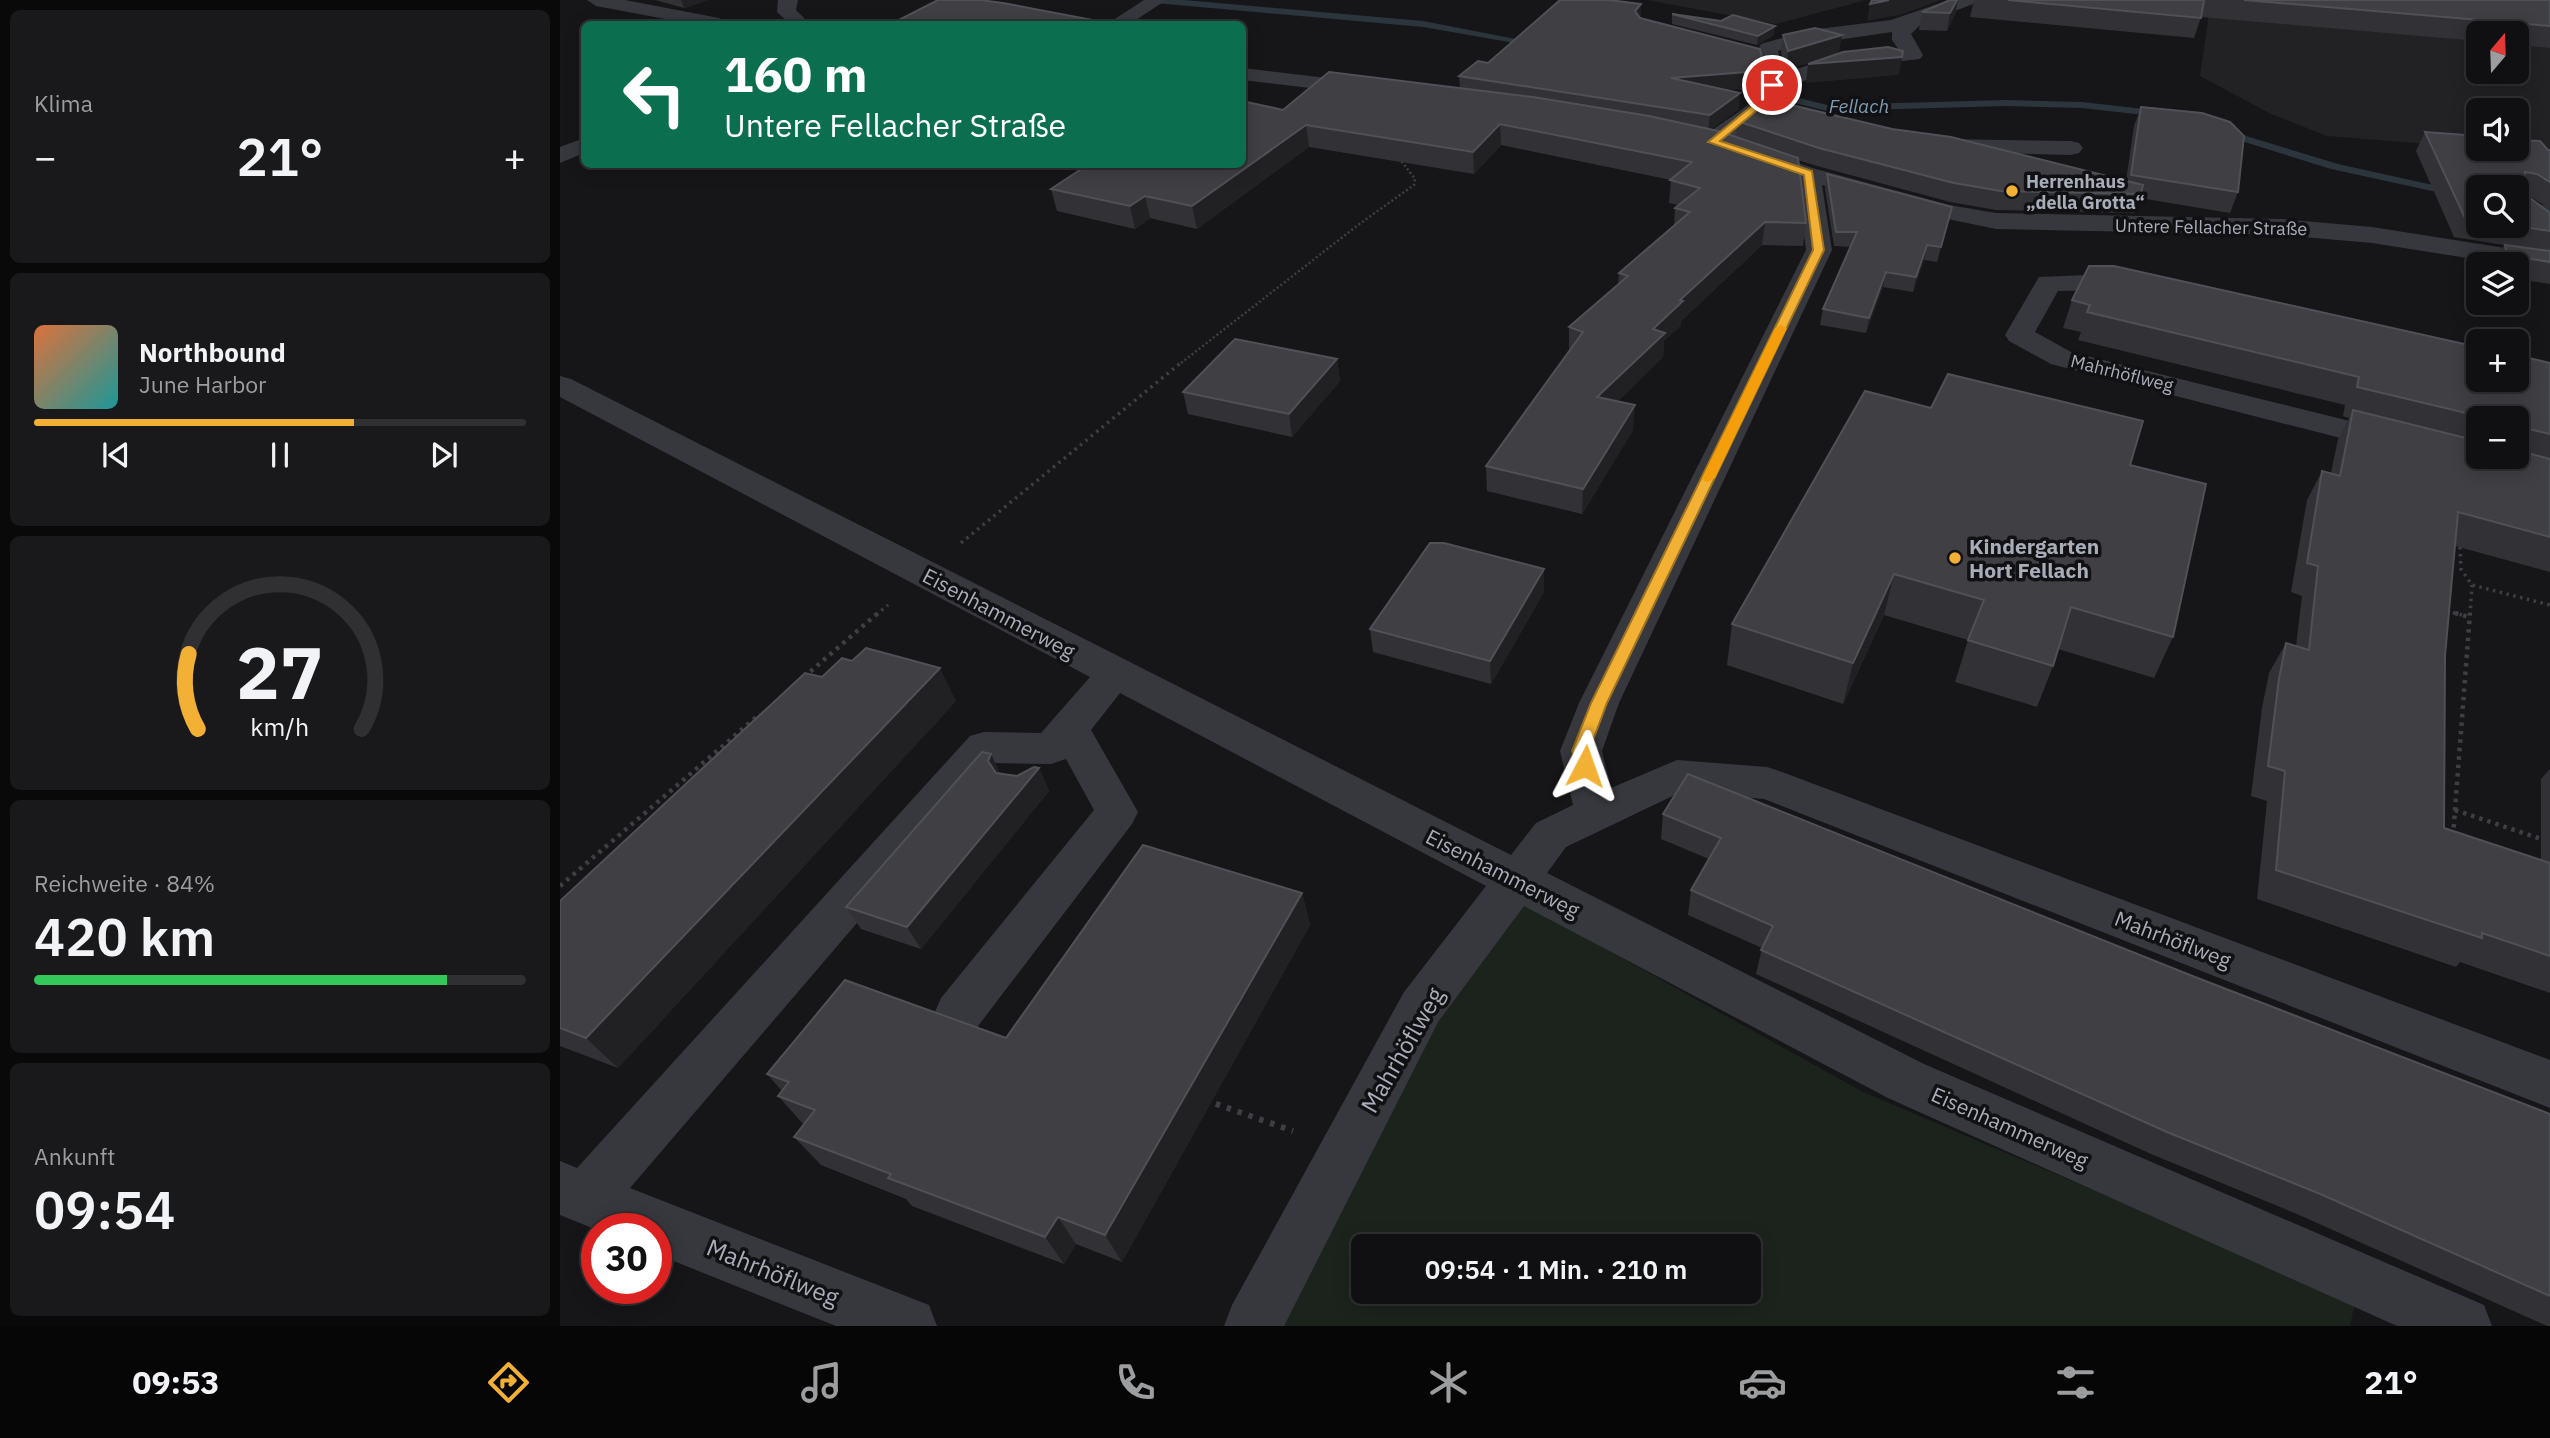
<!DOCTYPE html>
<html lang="de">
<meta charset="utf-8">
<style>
:root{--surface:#101012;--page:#19191b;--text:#f1f3f6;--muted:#9c9d9f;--line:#303032;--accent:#f2b134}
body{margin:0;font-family:"IBM Plex Sans",sans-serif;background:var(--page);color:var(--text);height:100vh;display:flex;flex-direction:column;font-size:26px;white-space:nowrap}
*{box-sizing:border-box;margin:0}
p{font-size:23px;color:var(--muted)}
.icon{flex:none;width:38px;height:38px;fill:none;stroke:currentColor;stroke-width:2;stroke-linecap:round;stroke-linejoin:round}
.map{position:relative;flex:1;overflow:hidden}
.panel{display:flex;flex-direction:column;gap:10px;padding:10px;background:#09090a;width:560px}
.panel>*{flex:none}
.banner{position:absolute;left:21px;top:21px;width:665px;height:147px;border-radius:10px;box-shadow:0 4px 18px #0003,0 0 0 2px var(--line);background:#0b6e4f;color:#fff;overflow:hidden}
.needle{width:46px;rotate:19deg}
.controls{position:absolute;left:1906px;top:21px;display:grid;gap:14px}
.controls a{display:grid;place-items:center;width:63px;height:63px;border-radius:10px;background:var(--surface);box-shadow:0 4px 18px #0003,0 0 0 2px var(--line);font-size:35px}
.speed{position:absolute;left:21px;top:1213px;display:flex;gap:14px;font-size:35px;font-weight:700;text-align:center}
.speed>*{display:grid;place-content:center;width:91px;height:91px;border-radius:50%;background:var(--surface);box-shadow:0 4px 18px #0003,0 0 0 2px var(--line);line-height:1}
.speed .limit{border:10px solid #d22;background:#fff;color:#111}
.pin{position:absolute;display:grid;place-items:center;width:60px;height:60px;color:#fff;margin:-30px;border:4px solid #fff;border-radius:50%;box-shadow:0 2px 7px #0007}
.me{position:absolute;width:77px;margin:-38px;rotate:4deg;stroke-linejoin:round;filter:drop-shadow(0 0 5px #0008)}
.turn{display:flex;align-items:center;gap:24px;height:147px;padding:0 28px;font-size:32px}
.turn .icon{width:91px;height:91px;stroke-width:2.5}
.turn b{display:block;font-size:49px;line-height:60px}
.big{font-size:52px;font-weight:600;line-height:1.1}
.panel .widget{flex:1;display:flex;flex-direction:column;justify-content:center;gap:10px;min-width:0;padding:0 24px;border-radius:10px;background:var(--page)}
.panel .dial{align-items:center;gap:0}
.dial svg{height:182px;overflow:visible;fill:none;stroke:var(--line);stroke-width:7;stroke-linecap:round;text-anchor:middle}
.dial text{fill:var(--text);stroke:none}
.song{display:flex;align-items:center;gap:21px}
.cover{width:84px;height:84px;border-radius:10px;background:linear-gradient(135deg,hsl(20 70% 55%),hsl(180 70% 35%))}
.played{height:7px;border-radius:4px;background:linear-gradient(90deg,var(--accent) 65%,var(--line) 65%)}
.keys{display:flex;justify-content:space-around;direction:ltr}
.heat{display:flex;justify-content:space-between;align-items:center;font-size:38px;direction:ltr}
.charge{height:10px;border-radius:5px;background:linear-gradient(90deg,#34c759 84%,var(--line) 0)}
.trip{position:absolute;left:791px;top:1234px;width:410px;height:70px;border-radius:10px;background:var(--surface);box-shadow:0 4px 18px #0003,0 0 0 2px var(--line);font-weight:600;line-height:70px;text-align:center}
.menu{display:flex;height:112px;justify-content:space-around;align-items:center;background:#060607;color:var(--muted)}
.menu .icon{width:49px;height:49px}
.menu .current{color:var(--accent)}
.menu b{font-size:32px;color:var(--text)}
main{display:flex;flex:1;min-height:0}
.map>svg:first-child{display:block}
.built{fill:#222225;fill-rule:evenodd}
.green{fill:#1c231d;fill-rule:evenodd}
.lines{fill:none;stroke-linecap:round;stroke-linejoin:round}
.stream{fill:#2c353c;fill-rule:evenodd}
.path-far3{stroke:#3d3f44;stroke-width:2.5;stroke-dasharray:2 2.5;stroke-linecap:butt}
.path-far2{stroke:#3d3f44;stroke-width:3.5;stroke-dasharray:2.5 4.5;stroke-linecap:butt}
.path-far1{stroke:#3d3f44;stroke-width:4.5;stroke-dasharray:3.5 5;stroke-linecap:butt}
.path{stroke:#3d3f44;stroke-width:6;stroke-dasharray:4.5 7;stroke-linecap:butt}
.minor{fill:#37383d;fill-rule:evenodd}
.wall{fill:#323236;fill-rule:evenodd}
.shaded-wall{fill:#212124}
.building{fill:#3f3f44;stroke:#4f5156;stroke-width:2}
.route{fill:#f2b134;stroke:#9d7322;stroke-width:2}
.slow{fill:#f59e0b}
.poi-dot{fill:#f2b134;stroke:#111113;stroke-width:2.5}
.labels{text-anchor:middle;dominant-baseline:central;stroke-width:7;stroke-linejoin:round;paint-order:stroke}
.far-poi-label{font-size:18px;font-weight:bold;fill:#a8adb8;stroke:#111113;text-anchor:start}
.far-street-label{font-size:18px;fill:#a8adb8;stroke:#111113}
.far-water-label{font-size:19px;font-style:italic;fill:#7f9bb3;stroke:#111113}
.poi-label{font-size:21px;font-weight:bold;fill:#a8adb8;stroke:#111113;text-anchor:start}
.street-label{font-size:21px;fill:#a8adb8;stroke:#111113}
.near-street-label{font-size:24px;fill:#a8adb8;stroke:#111113}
</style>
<main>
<section class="panel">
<div class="widget"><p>Klima</p>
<div class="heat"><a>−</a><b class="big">21°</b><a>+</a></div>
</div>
<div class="widget">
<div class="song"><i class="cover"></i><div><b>Northbound</b><p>June Harbor</p></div></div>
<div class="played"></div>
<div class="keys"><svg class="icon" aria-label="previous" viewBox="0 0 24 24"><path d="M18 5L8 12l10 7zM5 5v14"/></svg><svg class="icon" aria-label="pause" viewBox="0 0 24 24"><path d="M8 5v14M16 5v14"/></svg><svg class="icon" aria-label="next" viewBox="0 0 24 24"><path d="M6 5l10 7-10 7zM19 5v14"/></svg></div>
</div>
<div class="widget dial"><svg viewBox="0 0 100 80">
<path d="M14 69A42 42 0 1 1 86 69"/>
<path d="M14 69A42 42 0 0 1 10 36" stroke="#f2b134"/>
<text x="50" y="56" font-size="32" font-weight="700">27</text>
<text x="50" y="72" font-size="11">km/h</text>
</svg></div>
<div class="widget"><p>Reichweite · 84%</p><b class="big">420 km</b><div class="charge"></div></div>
<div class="widget"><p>Ankunft</p><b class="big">09:54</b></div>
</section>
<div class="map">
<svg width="1990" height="1326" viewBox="0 0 1990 1326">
<rect width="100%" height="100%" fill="#161618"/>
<g class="built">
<polygon points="1087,0 1306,0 1216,24"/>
<path d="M 1651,0 L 1990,0 L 1990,152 L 1956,149 L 1956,110 L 1918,110 L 1918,148 L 1767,136 L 1709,113 L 1640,76 ZM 1918,33 L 1956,33 L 1956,72 L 1918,72 Z"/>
</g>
<path class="green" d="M 963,903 L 1301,1091 L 1795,1302 L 1790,1326 L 715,1326 L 879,1016 ZM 803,1246 L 1188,1246 L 1188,1292 L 803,1292 Z"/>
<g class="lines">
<g class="stream">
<polygon points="591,0 624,0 863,21 982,44 977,47 863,27 595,3"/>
<polygon points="1162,79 1267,105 1446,100 1522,102 1602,111 1607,114 1602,117 1522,108 1446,106 1267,111 1159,84 1159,80"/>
<polygon points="1663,129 1778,164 1918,195 1918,201 1771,169 1659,134 1659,130"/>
<polygon points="1956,201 1990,206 1990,212 1956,207"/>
</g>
<polyline class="path-far3" points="621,363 798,225 854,185 855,179 839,158"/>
<g class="path-far2">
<polyline points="401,543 623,361"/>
<polyline points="1900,547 1901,569 1912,585 1990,605"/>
<polyline points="1886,611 1902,615"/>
<polyline points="316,615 328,605"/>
<polyline points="1910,615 1912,585"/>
</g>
<g class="path-far1">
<polyline points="1895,613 1909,617"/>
<polyline points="244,677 318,613"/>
<polyline points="1895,810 1990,842"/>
<polyline points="1893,836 1910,613"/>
<polyline points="0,886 200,714"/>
</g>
<polyline class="path" points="645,1100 733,1131"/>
<g class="minor">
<polygon points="27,0 65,0 159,18 169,24 132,24 36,6"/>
<polygon points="218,0 238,0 236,10 250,24 230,24 217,12"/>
<polygon points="584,0 606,0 570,24 547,24"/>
<path d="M 1389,0 L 1415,0 L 1413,4 L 1361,24 L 1351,34 L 1363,55 L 1360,59 L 1280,68 L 1221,89 L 1210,106 L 1180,133 L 1161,147 L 1145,147 L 1141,142 C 1156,121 1186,114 1199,91 C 1209,73 1193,56 1201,44 L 1250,30 L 1331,20 ZM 1332,32 L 1332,40 L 1339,50 L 1277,56 L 1224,73 L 1218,51 L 1229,47 Z"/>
<polygon points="682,68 809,83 817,84 820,89 817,94 809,95 682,80"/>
<polygon points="24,138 24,153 0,163 0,147"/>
<polygon points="1380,139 1511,141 1519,143 1523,148 1519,153 1511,155 1372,151 1368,146 1372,141"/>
<polygon points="1189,147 1256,169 1389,205 1436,213 1721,219 1812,227 1990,255 1990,271 1812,243 1721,235 1436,229 1378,217 1262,185 1272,250 1059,703 1042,751 1051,788 1117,760 1207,767 1222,772 1990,1060 1990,1108 1204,799 1121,792 1006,847 987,873 1364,1064 1924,1305 1932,1326 1837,1326 1328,1098 964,906 878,1022 724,1326 664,1326 672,1305 844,992 926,886 560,693 531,730 578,812 572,824 415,1030 398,1036 381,1030 374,1014 381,998 534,810 506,759 491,764 434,763 70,1188 369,1305 377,1326 276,1326 96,1254 96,1228 37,1230 0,1215 0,1161 17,1168 410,736 424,732 481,733 530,677 0,397 0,376 11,379 951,855 976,823 1013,805 1000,751 1019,703 1246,250 1237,178 1181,159 1177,154 1181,149"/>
<polygon points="1552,274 1581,281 1585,287 1581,293 1571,295 1551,290 1498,291 1475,332 1511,352 1846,435 1851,442 1846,449 1835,452 1491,364 1449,341 1445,335 1479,277"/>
</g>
</g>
<g class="wall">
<polygon points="95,0 148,0 124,8"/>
<polygon points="1390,0 1398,0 1395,14 1387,31 1359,30 1362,12"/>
<polygon points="1414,0 1990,0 1990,48 1956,45 1956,33 1918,33 1918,41 1641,17 1634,38 1410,17"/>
<polygon points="1112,14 1214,35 1197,45 1112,24"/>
<polygon points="1081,18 1202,59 1200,74 1197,87 1163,90 1179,109 1151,129 1176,137 1177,121 1332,129 1566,181 1574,126 1581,107 1678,192 1670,213 1580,198 1575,213 1436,210 1390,202 1257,166 1238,160 1246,223 1243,246 1202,245 1121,321 1121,325 1104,341 1103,357 1058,401 1073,430 1022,514 927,491 926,466 1009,351 1009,327 1058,285 1059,273 1114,225 1115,208 1119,205 1109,203 1111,180 941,145 914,174 749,147 637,229 590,218 575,229 497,211 491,189 723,110 900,88 899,76 928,63"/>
<polygon points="1223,35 1279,53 1226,70 1221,53"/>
<path d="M 1865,132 L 1990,150 L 1990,209 L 1965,193 L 1990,213 L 1990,284 L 1956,279 L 1956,264 L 1934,264 L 1944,245 L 1894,237 L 1856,151 ZM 1918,187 L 1956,226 L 1918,226 Z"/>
<polygon points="1267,174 1392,207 1377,262 1364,260 1353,292 1323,287 1306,333 1260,325 1263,309 1291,247 1274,246 1265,189"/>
<path d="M 1512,300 L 1990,363 L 1990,572 L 1895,546 L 1885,656 L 1884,828 L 1981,860 L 1981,779 L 1990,769 L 1990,993 L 1900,962 L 1896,967 L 1697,899 L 1707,801 L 1691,796 L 1702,708 L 1709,673 L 1726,643 L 1736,646 L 1742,596 L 1731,592 L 1747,500 L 1762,471 L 1771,473 L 1778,439 L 1789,418 L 1783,416 L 1785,405 L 1518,340 L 1521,332 L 1503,328 ZM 1918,418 L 1956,418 L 1956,457 L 1918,457 Z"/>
<polygon points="777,359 780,381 732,437 628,414 623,392"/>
<polygon points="1570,465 1613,637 1594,678 1498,649 1493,666 1477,707 1395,682 1408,640 1324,615 1283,704 1167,665 1172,624"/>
<polygon points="984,592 931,684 813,652 810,629"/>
<polygon points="262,677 396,701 58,1068 0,1046 0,901"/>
<polygon points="431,754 440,774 457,776 479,768 489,791 361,949 301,929 286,907"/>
<polygon points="1103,814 1635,977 1990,1114 1990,1326 1987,1326 1737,1214 1591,1154 1196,974 1202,948 1128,915 1131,890 1149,859 1101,839"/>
<polygon points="742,893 750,925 562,1262 516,1244 504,1264 352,1206 346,1199 261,1165 234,1137 244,1125 218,1096 222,1091 207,1074 446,1038"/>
</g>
<g class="shaded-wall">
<polygon points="121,0 148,0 124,8"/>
<polygon points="1329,0 1381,0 1343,14 1307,21 1310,4"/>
<polygon points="1397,0 1398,0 1395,14 1387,31 1390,13"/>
<polygon points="1081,4 1081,19 1075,11"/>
<polygon points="1215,26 1214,35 1197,45 1198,36"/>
<polygon points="1282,35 1279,53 1226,70 1228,51"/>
<polygon points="1342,57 1339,75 1246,83 1248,64"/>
<polygon points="1202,59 1200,74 1197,87 1110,94 1111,78"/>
<polygon points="1180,93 1179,109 1148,131 1150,115"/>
<polygon points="940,124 941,145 914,174 913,152"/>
<polygon points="746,125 749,147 637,229 632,206"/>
<polygon points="585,196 590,218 575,229 570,206"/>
<polygon points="1205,222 1202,245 1121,321 1121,325 1104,341 1103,357 1037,422 1037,397 1093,329 1120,300"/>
<polygon points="1367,245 1364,260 1353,292 1356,277"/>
<polygon points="1326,272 1323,287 1306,333 1309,318"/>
<polygon points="777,359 780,381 732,437 729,414"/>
<polygon points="1075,405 1073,430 1022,514 1023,489"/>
<polygon points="984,569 984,592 931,684 930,661"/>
<polygon points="1334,574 1324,615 1283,704 1293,663"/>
<polygon points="380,668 396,701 58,1068 26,1038"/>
<polygon points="431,754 442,777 439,784 428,761"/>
<polygon points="479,768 489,791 361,949 347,927"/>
<polygon points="742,893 750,925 562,1262 545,1235"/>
<polygon points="498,1217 516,1244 504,1264 485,1237"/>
</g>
<g class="building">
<polygon points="378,0 420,0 443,3 543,22 542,24 331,24"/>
<polygon points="1000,0 1049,0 1081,4 1075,11 1080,18 1200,49 1202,59 1199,71 1111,78 1180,93 1150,115 899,76 918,61 928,63"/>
<polygon points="1312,0 1329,0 1310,4"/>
<polygon points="1390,0 1397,0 1390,13 1362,12"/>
<polygon points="1448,0 1644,0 1641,18"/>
<polygon points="1684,0 1990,0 1990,26"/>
<polygon points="1112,14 1161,21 1173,15 1215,26 1198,36"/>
<polygon points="1255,28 1282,35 1228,51 1223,35"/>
<polygon points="1328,47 1343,51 1342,57 1248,64 1283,52"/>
<polygon points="769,72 973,97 1089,116 1158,131 1238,158 1246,223 1205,222 1120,300 1123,301 1093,329 1105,333 1037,397 1075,405 1023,489 926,466 1023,332 1009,327 1068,276 1059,273 1130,212 1115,208 1140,188 1110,180 1132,162 940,124 913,152 746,125 632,206 585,196 570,206 491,189 529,164 682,164 682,101 723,110"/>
<polygon points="1206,99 1332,129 1391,137 1583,185 1581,194 1441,191 1394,183 1259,148 1177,121"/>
<polygon points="1581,107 1642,113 1670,122 1684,136 1678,192 1571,175"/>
<polygon points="1865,132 1918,136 1918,149 1956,149 1956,140 1980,141 1988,150 1990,150 1990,182 1977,174 1965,172 1965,194 1990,213 1990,231 1956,226 1956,187 1918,187 1918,220 1905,218"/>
<polygon points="1267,174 1392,207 1381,247 1367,245 1356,277 1326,272 1309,318 1263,309 1297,232 1276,232"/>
<polygon points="1945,245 1990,251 1990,262 1947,255"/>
<polygon points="1529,266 1554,266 1918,347 1918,380 1956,380 1956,355 1990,363 1990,434 1956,426 1956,418 1927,418 1797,387 1799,377 1527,312 1530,305 1512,300"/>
<polygon points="675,339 777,359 729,414 623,392"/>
<polygon points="1388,374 1583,421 1570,465 1646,484 1613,637 1511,607 1493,666 1408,640 1424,600 1334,574 1293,663 1172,624 1305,391 1371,408"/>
<polygon points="1793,410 1918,441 1918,457 1956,457 1956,450 1990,459 1990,537 1898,512 1885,656 1884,828 1990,863 1990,956 1922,933 1922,938 1716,870 1725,771 1708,766 1719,679 1726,643 1749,650 1758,566 1747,563 1762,471 1780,476"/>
<polygon points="870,543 884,543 984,569 930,661 810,629"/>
<polygon points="306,648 380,668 26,1038 0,1028 0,901 245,673 262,677 282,658 292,661"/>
<polygon points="422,752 431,754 428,761 436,773 457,776 474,767 479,768 347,927 286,907"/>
<polygon points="1128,774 1635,977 1990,1114 1990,1296 1758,1193 1607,1132 1201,950 1213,926 1131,890 1161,838 1103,814"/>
<polygon points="583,845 742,893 545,1235 498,1217 485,1237 328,1178 331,1174 234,1137 255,1110 218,1096 229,1082 207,1074 285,980 446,1038"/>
</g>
<polygon class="route" points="1209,83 1215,83 1216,90 1207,102 1160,141 1252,171 1264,250 1047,703 1029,751 1033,766 1031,771 1019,771 1012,751 1031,703 1253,250 1244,175 1148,142 1200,99"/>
<polygon class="slow" points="1221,325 1227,328 1155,478 1148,482 1144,481 1142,478 1215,328"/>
<g class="poi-dot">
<circle cx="1452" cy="191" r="7"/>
<circle cx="1395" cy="558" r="7"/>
</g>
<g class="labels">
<g class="far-poi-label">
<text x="1466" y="181">Herrenhaus<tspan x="1466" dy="21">„della Grotta“</tspan></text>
</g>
<g class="far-street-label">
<text transform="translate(1651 227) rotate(1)">Untere Fellacher Straße</text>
<text transform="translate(1562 373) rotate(14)">Mahrhöflweg</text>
</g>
<g class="far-water-label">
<text x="1299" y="106">Fellach</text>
</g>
<g class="poi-label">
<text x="1409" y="546">Kindergarten<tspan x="1409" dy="24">Hort Fellach</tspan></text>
</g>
<g class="street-label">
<text transform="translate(439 613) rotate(28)">Eisenhammerweg</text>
<text transform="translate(943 873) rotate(27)">Eisenhammerweg</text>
<text transform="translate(1613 939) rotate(21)">Mahrhöflweg</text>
<text transform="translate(1450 1127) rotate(24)">Eisenhammerweg</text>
</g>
<g class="near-street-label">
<text transform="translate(842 1050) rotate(-60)">Mahrhöflweg</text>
<text transform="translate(213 1272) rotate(22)">Mahrhöflweg</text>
</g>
</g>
</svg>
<div class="controls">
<a><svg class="needle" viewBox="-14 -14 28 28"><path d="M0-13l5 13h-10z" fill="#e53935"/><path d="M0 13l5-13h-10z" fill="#9c9d9f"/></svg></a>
<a><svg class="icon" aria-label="sound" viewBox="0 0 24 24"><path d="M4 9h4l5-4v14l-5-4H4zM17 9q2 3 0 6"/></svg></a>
<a><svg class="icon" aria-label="search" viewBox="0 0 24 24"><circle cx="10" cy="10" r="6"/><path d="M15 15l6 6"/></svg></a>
<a><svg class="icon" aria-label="layers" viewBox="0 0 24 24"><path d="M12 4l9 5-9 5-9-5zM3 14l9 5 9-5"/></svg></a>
<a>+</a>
<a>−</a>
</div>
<div class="speed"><div class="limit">30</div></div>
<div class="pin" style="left:1212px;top:85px;background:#d93025"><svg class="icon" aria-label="arrive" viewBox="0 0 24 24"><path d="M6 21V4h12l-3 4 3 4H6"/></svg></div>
<svg class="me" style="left:1025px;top:766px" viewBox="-20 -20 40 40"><path d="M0-17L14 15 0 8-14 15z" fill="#f2b134" stroke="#fff" stroke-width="4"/></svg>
<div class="trip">09:54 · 1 Min. · 210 m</div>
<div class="banner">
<div class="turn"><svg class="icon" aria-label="left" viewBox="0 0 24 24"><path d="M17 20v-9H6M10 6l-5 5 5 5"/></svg><div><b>160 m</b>Untere Fellacher Straße</div></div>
</div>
</div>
</main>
<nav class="menu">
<b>09:53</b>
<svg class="icon current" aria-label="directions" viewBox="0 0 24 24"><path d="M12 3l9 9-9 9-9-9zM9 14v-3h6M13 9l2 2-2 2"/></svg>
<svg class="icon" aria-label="music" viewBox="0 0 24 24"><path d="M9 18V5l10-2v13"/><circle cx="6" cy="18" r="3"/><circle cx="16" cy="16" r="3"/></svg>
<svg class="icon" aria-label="phone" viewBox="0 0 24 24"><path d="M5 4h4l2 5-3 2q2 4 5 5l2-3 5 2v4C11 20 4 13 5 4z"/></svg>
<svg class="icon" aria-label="climate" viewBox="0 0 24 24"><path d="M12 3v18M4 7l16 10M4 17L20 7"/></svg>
<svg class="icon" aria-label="car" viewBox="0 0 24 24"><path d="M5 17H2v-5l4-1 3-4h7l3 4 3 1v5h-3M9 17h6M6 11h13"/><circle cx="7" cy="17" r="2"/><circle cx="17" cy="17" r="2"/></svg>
<svg class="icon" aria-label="filters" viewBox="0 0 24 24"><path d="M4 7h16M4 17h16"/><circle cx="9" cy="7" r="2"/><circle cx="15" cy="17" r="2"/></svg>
<b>21°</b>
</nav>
